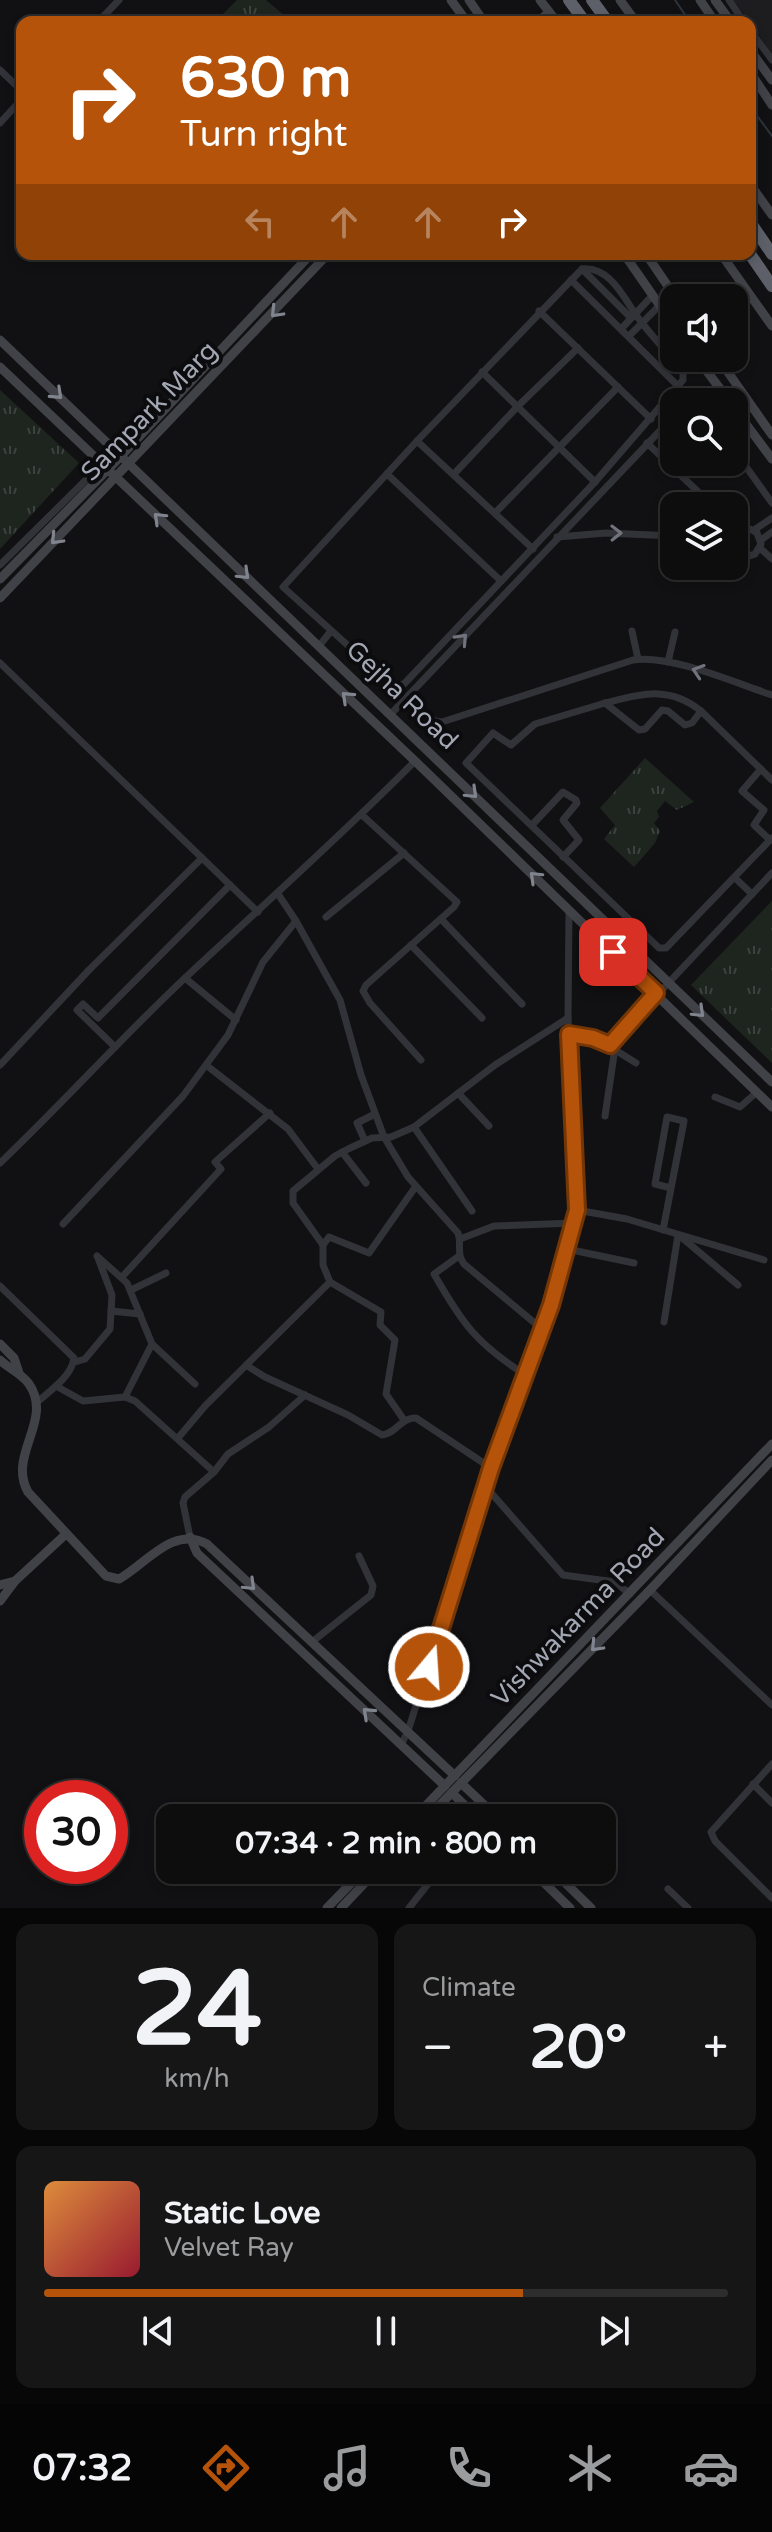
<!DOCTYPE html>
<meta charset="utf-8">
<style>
:root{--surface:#0d0d0e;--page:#161617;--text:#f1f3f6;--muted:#9a9c9e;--line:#2d2d2e;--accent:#b45309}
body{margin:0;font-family:"Varela Round",sans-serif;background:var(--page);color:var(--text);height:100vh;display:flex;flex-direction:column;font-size:30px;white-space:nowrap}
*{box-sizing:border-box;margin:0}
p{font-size:26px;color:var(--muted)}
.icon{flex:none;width:44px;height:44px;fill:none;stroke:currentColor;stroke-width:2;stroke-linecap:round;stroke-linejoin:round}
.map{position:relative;height:1908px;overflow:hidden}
.side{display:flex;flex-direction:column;gap:16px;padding:16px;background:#070708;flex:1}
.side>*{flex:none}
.top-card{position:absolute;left:16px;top:16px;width:740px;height:244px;border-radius:16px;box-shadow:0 4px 12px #0003,0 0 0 2px var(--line);background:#b45309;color:#fff;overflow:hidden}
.fabs{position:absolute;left:660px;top:284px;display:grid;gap:16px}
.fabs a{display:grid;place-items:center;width:88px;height:88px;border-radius:16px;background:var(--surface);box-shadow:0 4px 12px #0003,0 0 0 2px var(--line);font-size:40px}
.speed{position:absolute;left:24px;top:1780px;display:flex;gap:16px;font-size:40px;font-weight:700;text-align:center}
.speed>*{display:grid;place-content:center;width:104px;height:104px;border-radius:50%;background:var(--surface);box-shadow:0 4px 12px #0003,0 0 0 2px var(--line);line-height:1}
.speed .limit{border:12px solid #d22;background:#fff;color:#111}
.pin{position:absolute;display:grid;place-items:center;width:68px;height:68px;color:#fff;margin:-34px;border-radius:16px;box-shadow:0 4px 12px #0006}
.me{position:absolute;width:88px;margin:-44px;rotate:18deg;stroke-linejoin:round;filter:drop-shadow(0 0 6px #0008)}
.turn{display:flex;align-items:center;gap:28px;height:168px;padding:0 32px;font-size:36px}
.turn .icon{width:104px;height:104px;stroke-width:2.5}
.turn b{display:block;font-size:56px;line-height:68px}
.lanes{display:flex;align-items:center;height:76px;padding:0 32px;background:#0003;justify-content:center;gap:40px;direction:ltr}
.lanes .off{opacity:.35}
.big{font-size:60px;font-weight:700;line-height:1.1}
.side .widget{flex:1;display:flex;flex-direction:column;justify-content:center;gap:12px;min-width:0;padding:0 28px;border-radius:16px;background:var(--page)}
.side .dial{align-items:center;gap:0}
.dial b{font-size:104px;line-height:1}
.song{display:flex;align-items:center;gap:24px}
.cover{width:96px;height:96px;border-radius:12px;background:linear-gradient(135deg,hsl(30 70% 55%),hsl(350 70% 35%))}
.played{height:8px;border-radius:4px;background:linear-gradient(90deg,var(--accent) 70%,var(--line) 70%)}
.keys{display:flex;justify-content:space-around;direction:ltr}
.heat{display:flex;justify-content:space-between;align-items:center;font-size:44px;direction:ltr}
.side .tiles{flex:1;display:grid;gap:16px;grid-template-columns:1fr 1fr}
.widget:last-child{grid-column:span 2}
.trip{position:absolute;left:156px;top:1804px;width:460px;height:80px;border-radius:16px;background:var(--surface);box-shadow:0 4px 12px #0003,0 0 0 2px var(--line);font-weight:700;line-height:80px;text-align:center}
.menu{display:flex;height:128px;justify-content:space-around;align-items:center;background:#050506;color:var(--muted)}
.menu .icon{width:56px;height:56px}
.menu .active{color:var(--accent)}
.menu b{font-size:36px;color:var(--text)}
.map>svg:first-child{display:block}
.built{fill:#1d1d20}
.grass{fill:url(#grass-tufts)}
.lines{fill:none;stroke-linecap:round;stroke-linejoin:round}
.stream{stroke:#2b333b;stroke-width:2}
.street{stroke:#323338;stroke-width:7}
.secondary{stroke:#404248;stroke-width:9}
.highway{stroke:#5e6069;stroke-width:12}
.oneway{stroke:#80848e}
.oneway2{stroke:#70737c}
.route-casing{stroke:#753606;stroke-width:20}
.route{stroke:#b45309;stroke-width:14}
.labels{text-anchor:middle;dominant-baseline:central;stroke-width:8;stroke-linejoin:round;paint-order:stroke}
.street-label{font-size:26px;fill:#a2a7b3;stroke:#0c0c0e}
</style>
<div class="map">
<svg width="772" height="1908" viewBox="0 0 772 1908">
<defs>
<pattern id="grass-tufts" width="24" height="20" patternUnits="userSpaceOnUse" patternTransform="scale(2)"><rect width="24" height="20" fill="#1e251f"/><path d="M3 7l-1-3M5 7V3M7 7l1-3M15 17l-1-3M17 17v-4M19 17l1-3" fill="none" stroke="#3c423d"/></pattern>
</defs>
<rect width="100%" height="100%" fill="#111113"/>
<polygon class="built" points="733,0 772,0 772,55 750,22"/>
<g class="grass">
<polygon points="237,0 266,0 292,22 215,22"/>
<polygon points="0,390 79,463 0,549"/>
<polygon points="645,758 694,802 677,810 665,801 657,811 659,817 654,823 660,831 655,843 634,867 604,839 615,825 600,808"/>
<polygon points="772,901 772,1063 691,985"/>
</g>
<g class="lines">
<g class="stream">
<polyline points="675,0 690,22"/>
<polyline points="750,106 772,136"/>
</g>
<g class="street">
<polyline points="729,0 744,22"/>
<polyline points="98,22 119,0"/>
<polyline points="750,30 772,60"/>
<polyline points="0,70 22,91"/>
<polyline points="0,123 22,99"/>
<path d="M 582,269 C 608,266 622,294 634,312 C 648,333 668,352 683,372 L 683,380 L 595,482 L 404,684 L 393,686 L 283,587 L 417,441 Z"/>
<polyline points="582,269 631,318"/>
<polyline points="571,280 679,387"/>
<polyline points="539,311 651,419"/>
<polyline points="622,328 652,296"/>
<polyline points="629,336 659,306"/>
<polyline points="482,372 595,482"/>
<polyline points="417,441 533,549"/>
<polyline points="647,443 713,506"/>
<polyline points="734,450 772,503"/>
<polyline points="387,474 501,581"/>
<polyline points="454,474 518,406 578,348"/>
<polyline points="495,513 618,387"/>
<polyline points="754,530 772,518"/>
<polyline points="557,537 606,533 674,536"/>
<path d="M 734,537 L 742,529 L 750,529 L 757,533 L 761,544 L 755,554 C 746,558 739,556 734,548"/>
<polyline points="761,540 772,532"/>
<polyline points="760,548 772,559"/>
<polyline points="0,565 102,464"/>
<polyline points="632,631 638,659"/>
<polyline points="319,646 331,631"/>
<polyline points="668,662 675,632"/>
<polyline points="0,663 258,912"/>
<path d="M 408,696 L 435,721 L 442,722 L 633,660 C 670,654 735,683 772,695"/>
<path d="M 605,703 C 642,694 669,685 701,711"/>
<polyline points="390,715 674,416"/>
<polyline points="761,769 742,791 764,810 754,825 770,840"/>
<polyline points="772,780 701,711 692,723 685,725 668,711 662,710 645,729 639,730 605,703 535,724 511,745 493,733 466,763 659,948 666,948 772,838"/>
<polyline points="362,815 457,902 454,907 366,985 363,991 370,1003 421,1060"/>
<polyline points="532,825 563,792 576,800 577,803 563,820 579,840 563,857"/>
<polyline points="735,878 752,894"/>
<path d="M 278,894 L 296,921 L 340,1000 L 361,1075 L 384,1137 L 408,1177 L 458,1233 C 462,1244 456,1254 464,1264 L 543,1330"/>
<polyline points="326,917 404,853"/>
<polyline points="441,919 522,1004"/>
<polyline points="411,945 482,1018"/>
<polyline points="185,978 236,1020"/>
<polyline points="569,1034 601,1041 636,1063"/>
<polyline points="610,1045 772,873"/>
<polyline points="115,1047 77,1010 83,1004 98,1018 230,885"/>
<polyline points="0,1065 89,970 202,858"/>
<polyline points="206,1065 288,1129 318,1169"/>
<polyline points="458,1093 489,1126"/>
<polyline points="715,1097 740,1107 757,1092"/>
<polyline points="605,1116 615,1048"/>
<polyline points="414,1127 472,1211"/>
<polyline points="365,1141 357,1123 375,1114"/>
<polyline points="342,1152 366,1183"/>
<path d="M 0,1163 C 63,1103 121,1038 185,978 C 262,906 341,836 415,761"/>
<polyline points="577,1210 627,1219 764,1260"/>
<polyline points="63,1224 183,1096 228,1035 263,962 296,921"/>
<polyline points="663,1230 684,1121 667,1117 655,1184 671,1188"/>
<polyline points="680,1236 738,1285"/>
<polyline points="460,1239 494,1226 574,1223"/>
<polyline points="323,1245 329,1237 369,1253 416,1186"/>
<polyline points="567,1249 634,1263"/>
<polyline points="97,1256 127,1283 152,1344 195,1384"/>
<path d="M 459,1256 L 434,1274 C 462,1323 476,1343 524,1374"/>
<polyline points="122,1277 221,1169 215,1162 270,1113"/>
<path d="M 0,1286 L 74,1358 C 72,1376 50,1391 36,1403"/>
<polyline points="131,1290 166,1273"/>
<polyline points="111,1311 140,1314"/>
<polyline points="664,1322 678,1235"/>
<polyline points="75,1362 85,1359 110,1329 112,1295 98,1258"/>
<path d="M 246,1365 L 265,1377 L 348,1415 L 382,1435 C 396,1434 401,1417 416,1418 L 491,1468"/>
<polyline points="56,1386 83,1401 125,1397 135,1401 214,1472"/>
<polyline points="125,1397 152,1344"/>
<polyline points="404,1420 386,1394 395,1340 380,1325 381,1312 330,1282 323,1265 323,1245 293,1203 293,1191 335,1156 348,1149 372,1138 391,1137 414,1127 495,1065 568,1018"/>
<polyline points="178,1438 205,1406 330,1282"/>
<polyline points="486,1487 563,1575 615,1582 630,1594"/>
<polyline points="190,1537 183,1503 185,1497 214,1472 228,1454 269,1427 305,1395"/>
<polyline points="650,1590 772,1705"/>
<polyline points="312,1642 371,1595 373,1586 359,1556"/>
<polyline points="401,1745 408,1731 491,1468 543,1330 577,1210 568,1018 569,911"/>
<polyline points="772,1764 711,1832 715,1841 772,1898"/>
<polyline points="753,1784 772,1803"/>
<polyline points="668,1889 688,1908"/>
<polyline points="409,1908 439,1870"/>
</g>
<g class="secondary">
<polyline points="451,0 467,22"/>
<polyline points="469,0 484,22"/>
<polyline points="540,0 557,22"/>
<polyline points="620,0 636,22"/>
<polyline points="700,0 715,22"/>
<polyline points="715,0 731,22"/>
<polyline points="538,22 549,12"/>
<polyline points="750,50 772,80"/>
<polyline points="750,72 772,105"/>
<polyline points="750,184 772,215"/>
<polyline points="624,254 674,326"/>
<polyline points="646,254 676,298"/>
<polyline points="721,254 772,326"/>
<polyline points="0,340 772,1082"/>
<polyline points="697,358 730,402"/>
<polyline points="718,358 772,435"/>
<polyline points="0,367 415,761 772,1107"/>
<polyline points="734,408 772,459"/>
<polyline points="0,579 122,455 311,254"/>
<polyline points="0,598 328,254"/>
<polyline points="0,1344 14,1358 19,1373"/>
<path d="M 0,1360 C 9,1369 21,1373 29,1384 C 54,1420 7,1455 28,1492 L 106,1576 L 119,1579 C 146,1564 173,1525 207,1544 L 455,1776"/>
<polyline points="190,1537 197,1553 445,1786"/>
<polyline points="0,1585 15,1581"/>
<polyline points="0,1601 15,1581 66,1534"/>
<polyline points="461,1783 498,1818"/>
<polyline points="452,1793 478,1818"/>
<polyline points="414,1818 772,1444"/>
<polyline points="427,1818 650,1590 772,1460"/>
<polyline points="531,1870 570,1908"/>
<polyline points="552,1870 591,1908"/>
<polyline points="327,1908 364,1870"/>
<polyline points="341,1908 377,1870"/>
</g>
<g class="highway">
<polyline points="569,0 585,22"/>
<polyline points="592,0 608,22"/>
<polyline points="750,222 772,254"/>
<polyline points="750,254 772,286"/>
</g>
</g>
<defs><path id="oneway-chevron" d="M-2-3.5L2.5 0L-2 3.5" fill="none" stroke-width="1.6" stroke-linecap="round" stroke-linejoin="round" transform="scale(2)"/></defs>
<g class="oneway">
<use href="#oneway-chevron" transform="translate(276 312) rotate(134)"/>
<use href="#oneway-chevron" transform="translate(57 394) rotate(43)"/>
<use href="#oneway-chevron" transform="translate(159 518) rotate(-136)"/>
<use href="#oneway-chevron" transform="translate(56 539) rotate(134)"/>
<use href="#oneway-chevron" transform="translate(244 574) rotate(44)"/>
<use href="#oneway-chevron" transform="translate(347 697) rotate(-137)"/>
<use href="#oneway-chevron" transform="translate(472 793) rotate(44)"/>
<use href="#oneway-chevron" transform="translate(535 877) rotate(-136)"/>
<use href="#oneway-chevron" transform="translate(699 1012) rotate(44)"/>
<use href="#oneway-chevron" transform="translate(250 1585) rotate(44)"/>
<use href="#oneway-chevron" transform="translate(596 1646) rotate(134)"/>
<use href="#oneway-chevron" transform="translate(368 1713) rotate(-137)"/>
</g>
<g class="oneway2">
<use href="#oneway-chevron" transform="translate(616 533) rotate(-1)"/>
<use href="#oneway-chevron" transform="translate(462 639) rotate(-47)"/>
<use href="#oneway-chevron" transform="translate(698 671) rotate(-162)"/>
</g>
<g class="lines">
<g class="route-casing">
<polyline id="route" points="429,1667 491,1468 551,1305 577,1210 569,1034 593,1038 610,1045 656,993 613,952"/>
</g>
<use href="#route" class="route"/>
</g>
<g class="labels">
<g class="street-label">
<text transform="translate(149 411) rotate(-46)">Sampark Marg</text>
<text transform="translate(402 695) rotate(44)">Gejha Road</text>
<text transform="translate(578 1617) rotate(-46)">Vishwakarma Road</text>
</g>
</g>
</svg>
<div class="fabs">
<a><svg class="icon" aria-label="sound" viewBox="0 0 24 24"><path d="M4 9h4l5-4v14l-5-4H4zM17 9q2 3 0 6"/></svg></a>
<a><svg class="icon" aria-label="search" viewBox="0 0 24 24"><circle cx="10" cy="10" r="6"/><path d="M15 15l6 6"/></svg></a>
<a><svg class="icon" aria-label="layers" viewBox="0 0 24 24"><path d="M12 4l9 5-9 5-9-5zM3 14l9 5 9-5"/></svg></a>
</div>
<div class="speed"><div class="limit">30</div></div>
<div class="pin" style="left:613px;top:952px;background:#d93025"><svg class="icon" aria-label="arrive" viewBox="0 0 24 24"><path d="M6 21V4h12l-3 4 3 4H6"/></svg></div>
<svg class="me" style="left:429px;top:1667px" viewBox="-20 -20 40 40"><circle r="17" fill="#b45309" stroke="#fff" stroke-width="3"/><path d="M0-11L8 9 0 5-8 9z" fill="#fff"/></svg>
<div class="trip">07:34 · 2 min · 800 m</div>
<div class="top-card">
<div class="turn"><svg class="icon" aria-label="right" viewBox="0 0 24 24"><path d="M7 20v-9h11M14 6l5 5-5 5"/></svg><div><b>630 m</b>Turn right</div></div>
<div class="lanes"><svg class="icon off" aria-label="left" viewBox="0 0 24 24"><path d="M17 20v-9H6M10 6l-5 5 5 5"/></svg><svg class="icon off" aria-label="ahead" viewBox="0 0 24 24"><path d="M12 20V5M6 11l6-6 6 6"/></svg><svg class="icon off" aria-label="ahead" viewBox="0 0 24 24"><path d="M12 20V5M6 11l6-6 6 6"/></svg><svg class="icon" aria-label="right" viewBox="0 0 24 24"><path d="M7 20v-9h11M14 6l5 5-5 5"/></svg></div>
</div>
</div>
<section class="side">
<div class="tiles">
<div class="widget dial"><b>24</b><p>km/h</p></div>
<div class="widget"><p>Climate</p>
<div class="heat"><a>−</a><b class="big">20°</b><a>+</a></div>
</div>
<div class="widget">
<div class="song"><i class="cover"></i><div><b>Static Love</b><p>Velvet Ray</p></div></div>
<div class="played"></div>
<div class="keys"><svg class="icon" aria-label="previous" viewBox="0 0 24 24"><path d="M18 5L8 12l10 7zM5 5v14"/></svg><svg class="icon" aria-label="pause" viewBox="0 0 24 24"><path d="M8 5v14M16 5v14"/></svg><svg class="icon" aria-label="next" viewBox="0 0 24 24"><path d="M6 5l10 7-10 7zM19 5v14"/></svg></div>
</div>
</div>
</section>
<nav class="menu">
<b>07:32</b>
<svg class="icon active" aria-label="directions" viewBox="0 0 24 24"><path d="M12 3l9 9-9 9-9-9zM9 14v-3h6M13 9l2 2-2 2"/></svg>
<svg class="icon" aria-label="music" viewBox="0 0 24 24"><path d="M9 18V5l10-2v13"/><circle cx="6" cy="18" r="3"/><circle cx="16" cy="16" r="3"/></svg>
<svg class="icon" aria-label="phone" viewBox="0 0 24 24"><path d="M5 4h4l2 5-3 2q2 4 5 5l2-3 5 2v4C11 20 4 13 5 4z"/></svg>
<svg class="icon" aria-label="climate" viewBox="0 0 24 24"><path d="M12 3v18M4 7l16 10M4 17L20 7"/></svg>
<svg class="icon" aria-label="car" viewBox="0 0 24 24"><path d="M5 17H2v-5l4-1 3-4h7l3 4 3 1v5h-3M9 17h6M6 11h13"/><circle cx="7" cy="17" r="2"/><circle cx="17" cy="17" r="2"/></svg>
</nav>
